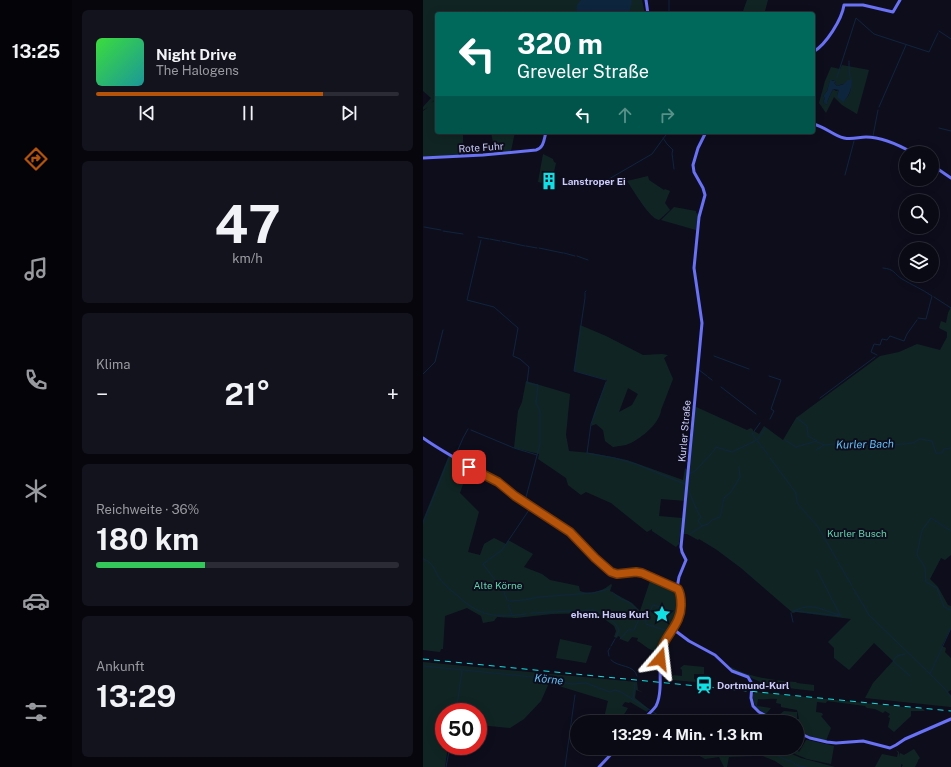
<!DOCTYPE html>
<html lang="de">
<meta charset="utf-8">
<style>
:root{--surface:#0a0a15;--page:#13131e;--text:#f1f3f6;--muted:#999aa0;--line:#2a2b34;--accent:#b45309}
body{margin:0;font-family:"Public Sans",sans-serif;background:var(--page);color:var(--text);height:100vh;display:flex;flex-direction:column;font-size:15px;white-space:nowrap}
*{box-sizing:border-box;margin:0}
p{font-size:13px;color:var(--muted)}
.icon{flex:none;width:22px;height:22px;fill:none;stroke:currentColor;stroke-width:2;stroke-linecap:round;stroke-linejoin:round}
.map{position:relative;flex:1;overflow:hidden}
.details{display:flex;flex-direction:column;gap:10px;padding:10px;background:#06060c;width:351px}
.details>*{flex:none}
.guide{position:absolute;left:12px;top:12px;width:380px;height:122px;border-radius:4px;box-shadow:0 2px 10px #0003,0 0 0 1px var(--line);background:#00695c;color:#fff;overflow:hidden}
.fabs{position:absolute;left:476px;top:146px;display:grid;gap:8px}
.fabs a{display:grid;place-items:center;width:40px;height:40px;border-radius:50%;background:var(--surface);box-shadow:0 2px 10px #0003,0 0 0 1px var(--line);font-size:20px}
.speed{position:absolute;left:12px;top:703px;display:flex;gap:8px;font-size:20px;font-weight:700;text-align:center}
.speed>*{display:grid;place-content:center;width:52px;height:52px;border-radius:50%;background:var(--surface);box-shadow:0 2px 10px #0003,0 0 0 1px var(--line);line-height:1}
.speed .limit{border:6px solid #d22;background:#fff;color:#111}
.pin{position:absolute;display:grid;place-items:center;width:34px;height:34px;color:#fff;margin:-17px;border-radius:8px;box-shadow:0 2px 6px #0006}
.me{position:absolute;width:44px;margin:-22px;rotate:17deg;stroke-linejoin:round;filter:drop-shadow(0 0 3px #0008)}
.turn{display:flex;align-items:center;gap:14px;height:84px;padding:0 16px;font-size:18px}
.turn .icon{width:52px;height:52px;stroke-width:2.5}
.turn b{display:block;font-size:28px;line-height:34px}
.lanes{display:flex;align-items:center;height:38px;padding:0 16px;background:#0003;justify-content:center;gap:20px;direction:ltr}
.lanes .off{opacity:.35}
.big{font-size:30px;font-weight:700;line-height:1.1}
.details .tile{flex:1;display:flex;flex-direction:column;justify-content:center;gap:6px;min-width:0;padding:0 14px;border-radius:6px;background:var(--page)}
.details .dial{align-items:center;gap:0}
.dial b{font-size:52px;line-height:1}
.song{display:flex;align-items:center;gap:12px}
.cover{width:48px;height:48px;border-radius:6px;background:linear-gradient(135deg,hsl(120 70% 55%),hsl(180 70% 35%))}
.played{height:4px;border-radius:2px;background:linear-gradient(90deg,var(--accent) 75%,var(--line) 75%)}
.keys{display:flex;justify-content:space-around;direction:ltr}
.heat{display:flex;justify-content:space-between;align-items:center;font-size:22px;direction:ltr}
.charge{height:6px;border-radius:3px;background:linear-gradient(90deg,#34c759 36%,var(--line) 0)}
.trip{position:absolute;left:147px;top:715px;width:234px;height:40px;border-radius:20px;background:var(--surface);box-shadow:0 2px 10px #0003,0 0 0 1px var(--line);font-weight:700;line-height:40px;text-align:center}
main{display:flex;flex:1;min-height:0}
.dock{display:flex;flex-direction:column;width:72px;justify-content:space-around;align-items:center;background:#040408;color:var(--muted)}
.dock .icon{width:28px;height:28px}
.dock .on{color:var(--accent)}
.dock b{font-size:18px;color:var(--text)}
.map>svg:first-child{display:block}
.green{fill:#102523;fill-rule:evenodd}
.water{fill:#0e253e}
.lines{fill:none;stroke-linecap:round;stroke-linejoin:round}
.stream{stroke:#0e253e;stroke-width:1}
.secondary{stroke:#6971f5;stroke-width:3}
.rail{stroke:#10e0e3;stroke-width:1;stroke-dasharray:6 5;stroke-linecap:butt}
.route-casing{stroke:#753606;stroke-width:10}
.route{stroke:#b45309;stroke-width:7}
.labels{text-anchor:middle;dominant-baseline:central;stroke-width:4;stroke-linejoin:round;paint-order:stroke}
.street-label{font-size:10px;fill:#cccbfb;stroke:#0e0d1c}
.poi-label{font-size:10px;font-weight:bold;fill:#cccbfb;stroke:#0e0d1c;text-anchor:start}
.park-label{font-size:10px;fill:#5dd5ad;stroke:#0e0d1c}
.water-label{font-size:11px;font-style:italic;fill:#60bdf4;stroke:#0e0d1c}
</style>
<main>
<nav class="dock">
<b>13:25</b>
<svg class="icon on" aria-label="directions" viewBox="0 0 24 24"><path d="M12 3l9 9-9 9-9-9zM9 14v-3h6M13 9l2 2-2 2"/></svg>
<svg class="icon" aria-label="music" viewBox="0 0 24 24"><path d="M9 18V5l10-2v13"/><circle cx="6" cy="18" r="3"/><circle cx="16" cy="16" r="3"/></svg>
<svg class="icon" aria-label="phone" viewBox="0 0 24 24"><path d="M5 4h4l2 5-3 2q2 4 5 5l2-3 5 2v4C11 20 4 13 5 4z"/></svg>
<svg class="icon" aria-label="climate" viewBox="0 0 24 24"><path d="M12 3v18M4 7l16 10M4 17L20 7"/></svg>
<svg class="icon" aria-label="car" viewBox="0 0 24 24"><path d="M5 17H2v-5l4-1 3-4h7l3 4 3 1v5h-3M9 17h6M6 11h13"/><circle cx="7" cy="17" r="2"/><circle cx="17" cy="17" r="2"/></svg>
<svg class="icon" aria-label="filters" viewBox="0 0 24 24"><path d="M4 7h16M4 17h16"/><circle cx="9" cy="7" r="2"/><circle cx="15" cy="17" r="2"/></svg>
</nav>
<section class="details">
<div class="tile">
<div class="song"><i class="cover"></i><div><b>Night Drive</b><p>The Halogens</p></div></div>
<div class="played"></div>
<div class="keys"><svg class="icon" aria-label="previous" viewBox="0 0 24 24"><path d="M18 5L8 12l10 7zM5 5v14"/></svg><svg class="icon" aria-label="pause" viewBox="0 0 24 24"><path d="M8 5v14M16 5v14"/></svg><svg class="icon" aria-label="next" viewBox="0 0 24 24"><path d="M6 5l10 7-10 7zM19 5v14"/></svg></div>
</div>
<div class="tile dial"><b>47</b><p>km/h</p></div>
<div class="tile"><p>Klima</p>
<div class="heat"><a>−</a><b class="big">21°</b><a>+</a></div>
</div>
<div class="tile"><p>Reichweite · 36%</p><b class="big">180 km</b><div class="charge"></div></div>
<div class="tile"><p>Ankunft</p><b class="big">13:29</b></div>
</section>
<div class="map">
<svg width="528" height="767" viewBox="0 0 528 767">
<rect width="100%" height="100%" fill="#0e0d1c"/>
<g class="green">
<polygon points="0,0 219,0 222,14 14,14 14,95 10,93 14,96 14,98 8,103 14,99 14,132 40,132 40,155 0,157 0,111 5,107 0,110 0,107 8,98 0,91"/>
<polygon points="324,0 345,0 342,11 348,14 319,14"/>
<path d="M 419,65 L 446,70 L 434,114 L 419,105 L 411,97 L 403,113 L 396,103 L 402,81 L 408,67 L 417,69 ZM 410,80 L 413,82 L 411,83 L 414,86 L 420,84 L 428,86 C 427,93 426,97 420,101 L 414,95 L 416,90 L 413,91 L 410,89 L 404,102 L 404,105 L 400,102 L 402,98 L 400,96 L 404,91 L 407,81 Z"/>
<polygon points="68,132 92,132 88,151 69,152 70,143"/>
<polygon points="120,154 130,159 131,162 133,163 128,185 115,182"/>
<path d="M 225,176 L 226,180 L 241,190 L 242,189 L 247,191 L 242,203 L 247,210 L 236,220 C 226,218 211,191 204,181 Z"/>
<polygon points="251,207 273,211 273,213 275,214 273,230 238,220"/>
<polygon points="528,307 528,555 522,560 518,558 507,579 515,587 525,605 528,606 528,628 519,646 523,648 522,652 528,658 528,690 525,692 528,695 528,707 442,698 450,683 470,661 451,643 426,670 411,658 411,648 405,642 428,619 373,612 370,613 318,568 294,550 276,539 275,540 264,534 260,534 263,501 238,499 236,516 259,518 256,544 253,547 229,531 229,529 224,532 188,503 163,492 158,495 145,485 143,478 115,459 116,454 91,448 95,411 99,402 103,381 147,394 143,435 146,451 168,453 204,460 260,480 262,468 264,470 271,406 324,430 328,428 330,430 330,433 331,431 336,434 341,426 360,440 373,418 457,356 476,352 494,344 517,350 524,337 524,332 516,328 518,321 523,323 525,313"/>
<path d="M 157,325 L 183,336 L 220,355 L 239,354 L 245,355 L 241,358 L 250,379 L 238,410 C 237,424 215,441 203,445 C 199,446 194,446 190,447 L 182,441 L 180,430 L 173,424 L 168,426 C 171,410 178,395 184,380 L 151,371 ZM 205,388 L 215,394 L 209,405 L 196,412 Z"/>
<path d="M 26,455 L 46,467 L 37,493 L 56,512 L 45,552 L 57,555 L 61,544 L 71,538 L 83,544 L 85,540 L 110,554 L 101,567 L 119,574 L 127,580 L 156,586 L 157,591 C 168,595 180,591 188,584 L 189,585 L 187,591 L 209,603 L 217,611 L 228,578 L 254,589 L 257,596 L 257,615 L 236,649 C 227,654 222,644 214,641 L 215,638 L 209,637 L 205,642 L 197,639 L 197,637 L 195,636 L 194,638 L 191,637 L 193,631 L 191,626 L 180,618 L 170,613 L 129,614 L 93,618 L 74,617 L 71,621 L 60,623 L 58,616 L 44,608 L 22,616 L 20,649 L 18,649 L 17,652 L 0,650 L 0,520 Z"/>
<polygon points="137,639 169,646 163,663 133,658"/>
<polygon points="0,662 214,682 215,690 221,693 213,690 212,698 226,709 224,712 207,702 206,703 202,702 199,706 205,708 197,721 194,719 191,722 180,722 185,701 126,683 118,701 101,719 87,728 55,725 55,712 21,712 21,746 25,746 22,767 0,767"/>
<polygon points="261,665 281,667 281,674 271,674 271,679 273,680 273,682 249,680 250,675 259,676 259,670 257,668"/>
<path d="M 308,667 C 326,677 352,681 373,682 L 374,683 L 391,685 L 391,691 L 347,686 L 310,670 L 307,668 Z"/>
<path d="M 333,692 L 500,709 L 502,711 L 488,711 L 488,716 L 471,732 L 465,727 L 467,718 L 465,717 L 467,714 L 462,711 L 460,713 L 452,709 L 444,708 L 442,706 L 404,701 L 403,703 L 394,702 L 393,712 L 399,713 L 400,715 L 398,716 L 408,728 L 403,741 L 386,736 L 374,730 L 374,722 L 359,722 L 345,715 L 350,715 L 351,717 L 352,715 L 357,714 L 361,711 L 372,712 L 374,712 L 374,719 L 376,719 L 374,710 L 358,707 L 358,704 L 353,703 L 354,699 C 347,698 342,700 335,699 L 334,706 L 348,708 L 343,714 C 335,710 329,704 330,694 Z"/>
<polygon points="383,740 385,740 411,746 408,764 384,759 358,748 372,748 376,752"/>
<polygon points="262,748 355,748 378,758 412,767 361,767 352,761 335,754 333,756 306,757 304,767 301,767 296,757 282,759"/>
<polygon points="491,749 497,758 495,760 495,761 492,767 479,767 479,766 480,765 478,764 478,767 452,767 459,754 474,757 475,753 473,750 476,752 477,757 477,753 481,755"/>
</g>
<g class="water">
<polygon points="158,0 208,0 209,1 206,14 153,14 154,5"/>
<path d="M 407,80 L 412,81 L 413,82 L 411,83 L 414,86 L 421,84 L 425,80 L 429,80 C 429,89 425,98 420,102 L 415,98 L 414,95 L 416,90 L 410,89 L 404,102 L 404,105 L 400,102 L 402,98 L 400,96 L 404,91 Z"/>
</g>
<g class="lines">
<g class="stream">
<polyline points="246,14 246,0"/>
<polyline points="516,31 528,39"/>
<path d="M 426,61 C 426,66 426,76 428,80"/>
<polyline points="414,77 433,18 451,34 506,52 515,33"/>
<polyline points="456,107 483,45"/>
<polyline points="516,128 528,131"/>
<polyline points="450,136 455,110"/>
<polyline points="240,138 244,144 250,150 249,153 251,169"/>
<polyline points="422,175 431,141"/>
<polyline points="179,183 229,154 245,132"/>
<polyline points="1,227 18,230"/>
<polyline points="20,231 40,234"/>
<polyline points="55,237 66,239"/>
<polyline points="67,239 77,241"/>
<polyline points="58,240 44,300 71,307 95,328 90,356 97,359 106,367 104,383 115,385 113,403 117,411 117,444 102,501"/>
<polyline points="79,241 102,246"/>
<polyline points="103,246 114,248"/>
<polyline points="116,248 140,253"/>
<polyline points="141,253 152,256"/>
<polyline points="154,256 165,260"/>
<path d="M 460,268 C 472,269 471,274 479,279 C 489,285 499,289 509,296 L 503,319 L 495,318"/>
<polyline points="162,292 163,291"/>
<polyline points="511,297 528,308"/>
<polyline points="158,325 162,298 162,293"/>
<polyline points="158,326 151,371 183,380"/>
<polyline points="454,355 448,352 451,344 457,345 459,339 464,340 467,336 481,341 484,334 494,320"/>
<polyline points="291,356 326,369"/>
<polyline points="276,370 284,376"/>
<polyline points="0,374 12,362 20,330"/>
<polyline points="346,376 358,380 348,409 351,411 347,419"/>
<polyline points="285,377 289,380"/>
<polyline points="183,382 168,424 164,453 192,458 213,464 262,484"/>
<polyline points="298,387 333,414"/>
<polyline points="397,398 452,357"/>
<polyline points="337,423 329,434 346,456"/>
<polyline points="48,430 91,448 114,455"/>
<polyline points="334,440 342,429"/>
<polyline points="362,440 373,447 394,441 385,436 384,426 374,418"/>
<polyline points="394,442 402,445 419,443 434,446 470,445 490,443 497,439 509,441 513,453 519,453 521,449 528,448"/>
<polyline points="393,450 401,445"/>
<polyline points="34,452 40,438 45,429"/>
<polyline points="290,452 293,447 309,452 332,441"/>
<polyline points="347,458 373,493 374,503 395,527 414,560"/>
<polyline points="266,474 272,471 289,453"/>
<path d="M 265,488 C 266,492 275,514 278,517 L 275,521 L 279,526 L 267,534"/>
<polyline points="106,510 79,550 60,564 81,592 84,600 87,601 101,600 116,597 169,593 186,589"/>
<polyline points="0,523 26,458"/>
<polyline points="279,526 285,524 289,520 297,517 301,498 308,492 317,477 316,467"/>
<path d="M 528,531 L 508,518 L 499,530 L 494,554 C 495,559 500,562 502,568 C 503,573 502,577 503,582 L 514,588 L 521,607 L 528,610"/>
<path d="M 0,559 C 11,562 11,571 17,579 C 22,586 29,591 35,596 C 57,617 74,618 103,614"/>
<polyline points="415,562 429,586"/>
<polyline points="430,588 446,615 503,670"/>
<polyline points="189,592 198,599 206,602 220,615 216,619 211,630 205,630 197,639"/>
<polyline points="256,595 257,601"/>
<polyline points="85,604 89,615"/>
<polyline points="371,611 418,616"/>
<path d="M 369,612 C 389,601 397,610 417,615 L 394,570"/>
<path d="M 108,613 L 170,610 C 179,613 192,620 196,630 L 193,637"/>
<polyline points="368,613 370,622"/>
<polyline points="216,619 223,620"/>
<polyline points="245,629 242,630 223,624 223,620 230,605 257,613"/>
<polyline points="188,646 192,639"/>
<polyline points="482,654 474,656 470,661 487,676"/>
<polyline points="186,656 185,651 187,648"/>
<path d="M 188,660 C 196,668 211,664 214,676"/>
<polyline points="0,666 110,677 149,684 163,683 187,692 192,690 198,692 238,717 242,722"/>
<polyline points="504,671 510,677"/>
<polyline points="507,674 528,628"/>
<polyline points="511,678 522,689 528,697"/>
<polyline points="210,700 212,684"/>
<polyline points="33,712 39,671"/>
<polyline points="342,748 363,760 368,761 375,766 383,767"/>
<polyline points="23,767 27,746"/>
<polyline points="142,767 152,695"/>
</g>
<g class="secondary">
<polyline points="223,0 225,14"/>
<path d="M 390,52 C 403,45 419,19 421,5 L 440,5 L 470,12 L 477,0"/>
<path d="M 390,124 C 403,127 409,135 421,138 C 429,140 436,137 443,137 C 460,137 476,145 490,153"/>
<path d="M 0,158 L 60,155 L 113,150 C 121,148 121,139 123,132"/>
<polyline points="509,165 528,178"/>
<path d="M 0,438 C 24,455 49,467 74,482 C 81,486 87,492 93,497 C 109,508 126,517 142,528 C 159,540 172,564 189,573 C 196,576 210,571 219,573 L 254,588"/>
<polyline points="250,629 266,641 292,655 309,671 325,677 329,684 328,698 330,706 336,712 355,722"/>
<path d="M 217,722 C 222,717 229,712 233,706 C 240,693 236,667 237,652 L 239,646 L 258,615 L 258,596 L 254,588 L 256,577 L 263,560 L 259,552 L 258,547 L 279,323 L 271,268 L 276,217 L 282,195 L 280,188 L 271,172 L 270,165 L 275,148 L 283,132"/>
<polyline points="374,732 387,738 404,742 413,743 440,741 467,748 473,745 482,739 528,719"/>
<polyline points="176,767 194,748"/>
</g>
<polyline class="rail" points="0,659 528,711"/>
</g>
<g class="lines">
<g class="route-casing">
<path id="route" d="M 46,467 L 75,482 L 92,496 L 147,532 L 172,558 L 188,572 L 194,574 L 213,572 L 219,573 L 255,589 C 258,594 258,599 258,604 C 259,627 237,637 237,659"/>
</g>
<use href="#route" class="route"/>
</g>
<defs>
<g id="building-bare" transform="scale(1.38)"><path d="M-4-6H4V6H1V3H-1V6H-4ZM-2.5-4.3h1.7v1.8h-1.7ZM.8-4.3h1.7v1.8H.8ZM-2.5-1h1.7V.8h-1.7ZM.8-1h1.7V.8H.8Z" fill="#10e0e3" stroke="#0e0d1c" stroke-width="2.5" paint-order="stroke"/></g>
<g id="sight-bare" transform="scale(1.38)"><path d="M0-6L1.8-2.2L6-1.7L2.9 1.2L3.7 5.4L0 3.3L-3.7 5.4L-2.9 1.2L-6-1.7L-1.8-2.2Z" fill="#10e0e3" stroke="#0e0d1c" stroke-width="2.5" paint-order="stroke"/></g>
<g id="station-bare" transform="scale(1.38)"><path d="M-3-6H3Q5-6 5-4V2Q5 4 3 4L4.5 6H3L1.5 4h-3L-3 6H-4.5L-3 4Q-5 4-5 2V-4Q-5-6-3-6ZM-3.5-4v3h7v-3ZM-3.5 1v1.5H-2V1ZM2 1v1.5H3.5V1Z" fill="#10e0e3" stroke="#0e0d1c" stroke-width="2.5" paint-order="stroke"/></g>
</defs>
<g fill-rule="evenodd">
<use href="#building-bare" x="126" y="181"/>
<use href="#sight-bare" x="239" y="614"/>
<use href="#station-bare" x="281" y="685"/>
</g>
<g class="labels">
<g class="street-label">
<text transform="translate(58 147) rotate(-4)">Rote Fuhr</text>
<text transform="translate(261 431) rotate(-85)">Kurler Straße</text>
</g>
<g class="poi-label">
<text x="139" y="181">Lanstroper Ei</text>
<text x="226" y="614" text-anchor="end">ehem. Haus Kurl</text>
<text x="294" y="685">Dortmund-Kurl</text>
</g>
<g class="park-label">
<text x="434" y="533">Kurler Busch</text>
<text x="75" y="585">Alte Körne</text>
</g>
<g class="water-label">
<text transform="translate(442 444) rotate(-1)">Kurler Bach</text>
<text transform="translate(126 679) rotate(6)">Körne</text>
</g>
</g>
</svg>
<div class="fabs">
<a><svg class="icon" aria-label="sound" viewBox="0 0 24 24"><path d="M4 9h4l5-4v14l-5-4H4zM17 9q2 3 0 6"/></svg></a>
<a><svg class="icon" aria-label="search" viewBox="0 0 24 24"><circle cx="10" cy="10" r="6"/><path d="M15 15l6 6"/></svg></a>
<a><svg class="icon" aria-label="layers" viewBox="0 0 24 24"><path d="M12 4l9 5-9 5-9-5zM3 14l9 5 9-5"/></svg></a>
</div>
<div class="speed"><div class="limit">50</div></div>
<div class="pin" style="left:46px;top:467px;background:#d93025"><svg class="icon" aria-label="arrive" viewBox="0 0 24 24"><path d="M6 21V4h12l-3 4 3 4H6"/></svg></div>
<svg class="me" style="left:237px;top:659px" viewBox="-20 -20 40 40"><path d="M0-17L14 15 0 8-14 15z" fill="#b45309" stroke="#fff" stroke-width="4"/></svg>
<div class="trip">13:29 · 4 Min. · 1.3 km</div>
<div class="guide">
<div class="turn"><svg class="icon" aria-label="left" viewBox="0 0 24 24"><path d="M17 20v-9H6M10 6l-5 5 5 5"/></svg><div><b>320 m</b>Greveler Straße</div></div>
<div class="lanes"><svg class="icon" aria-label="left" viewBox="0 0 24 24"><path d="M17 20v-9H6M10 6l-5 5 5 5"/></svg><svg class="icon off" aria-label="ahead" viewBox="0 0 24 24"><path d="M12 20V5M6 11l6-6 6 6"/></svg><svg class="icon off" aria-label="right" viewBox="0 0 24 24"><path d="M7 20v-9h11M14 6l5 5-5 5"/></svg></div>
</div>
</div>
</main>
